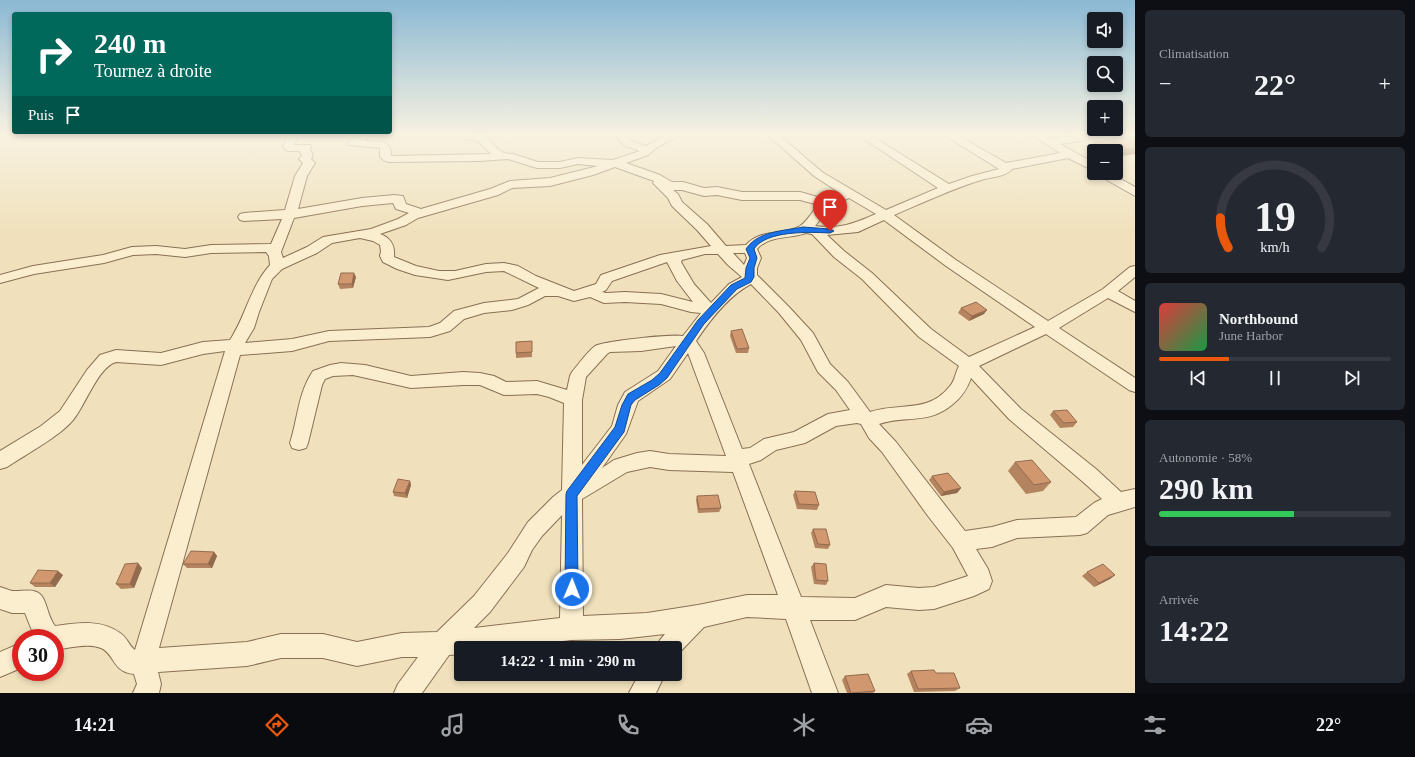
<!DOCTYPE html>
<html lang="fr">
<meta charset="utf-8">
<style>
:root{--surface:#171b24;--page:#242831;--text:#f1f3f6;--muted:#9ea1a6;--line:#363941;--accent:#ea580c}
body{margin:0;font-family:"Times New Roman",serif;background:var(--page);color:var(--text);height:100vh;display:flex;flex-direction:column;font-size:15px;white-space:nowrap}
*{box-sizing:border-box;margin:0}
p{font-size:13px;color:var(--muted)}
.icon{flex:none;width:22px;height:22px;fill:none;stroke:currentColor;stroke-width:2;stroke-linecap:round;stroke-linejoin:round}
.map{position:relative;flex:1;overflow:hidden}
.panel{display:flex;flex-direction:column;gap:10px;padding:10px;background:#0d0f14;width:280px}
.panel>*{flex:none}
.guide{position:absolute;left:12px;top:12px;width:380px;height:122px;border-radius:4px;box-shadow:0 2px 6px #0003;background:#00695c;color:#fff;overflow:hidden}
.controls{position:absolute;left:1087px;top:12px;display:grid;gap:8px}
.controls a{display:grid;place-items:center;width:36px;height:36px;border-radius:4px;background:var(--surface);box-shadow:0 2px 6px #0003;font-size:20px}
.speed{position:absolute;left:12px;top:629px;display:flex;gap:8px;font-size:20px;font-weight:700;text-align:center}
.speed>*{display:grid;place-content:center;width:52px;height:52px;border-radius:50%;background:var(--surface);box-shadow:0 2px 6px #0003;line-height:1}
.speed .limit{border:6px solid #d22;background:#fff;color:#111}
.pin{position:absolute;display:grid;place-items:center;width:34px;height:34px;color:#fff;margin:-41px -17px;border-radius:50% 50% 50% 0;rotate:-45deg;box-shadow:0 0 4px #0007}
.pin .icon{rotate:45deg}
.me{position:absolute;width:44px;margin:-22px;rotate:1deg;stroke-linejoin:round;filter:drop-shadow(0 0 3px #0008)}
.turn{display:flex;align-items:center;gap:14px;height:84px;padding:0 16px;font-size:18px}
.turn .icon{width:52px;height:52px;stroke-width:2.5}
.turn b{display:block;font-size:28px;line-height:34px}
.then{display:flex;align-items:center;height:38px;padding:0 16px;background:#0003;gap:8px;font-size:15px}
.big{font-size:30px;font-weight:800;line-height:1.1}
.panel .tile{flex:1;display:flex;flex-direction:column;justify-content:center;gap:6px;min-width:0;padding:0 14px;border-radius:6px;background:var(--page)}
.panel .dial{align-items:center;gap:0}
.dial svg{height:104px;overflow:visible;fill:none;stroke:var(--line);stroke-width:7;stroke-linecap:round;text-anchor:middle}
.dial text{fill:var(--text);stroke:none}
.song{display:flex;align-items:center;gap:12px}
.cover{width:48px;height:48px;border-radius:6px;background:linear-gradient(135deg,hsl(0 70% 55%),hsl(140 70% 35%))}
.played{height:4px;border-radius:2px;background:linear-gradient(90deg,var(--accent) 30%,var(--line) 30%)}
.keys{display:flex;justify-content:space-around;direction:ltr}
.heat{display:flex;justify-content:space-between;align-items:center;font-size:22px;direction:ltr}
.charge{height:6px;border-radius:3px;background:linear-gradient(90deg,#34c759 58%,var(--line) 0)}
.trip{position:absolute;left:454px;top:641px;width:228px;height:40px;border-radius:4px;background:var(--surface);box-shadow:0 2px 6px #0003;font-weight:800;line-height:40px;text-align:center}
.tabs{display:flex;height:64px;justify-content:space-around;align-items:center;background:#090b0e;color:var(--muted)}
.tabs .icon{width:28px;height:28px}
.tabs .current{color:var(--accent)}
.tabs b{font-size:18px;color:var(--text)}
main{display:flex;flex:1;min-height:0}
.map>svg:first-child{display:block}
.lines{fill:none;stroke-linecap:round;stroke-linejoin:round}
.minor-casing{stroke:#897054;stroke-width:2}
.minor{fill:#fbeecf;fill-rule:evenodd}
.wall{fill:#b4835f}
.shaded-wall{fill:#926a4e}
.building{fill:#d1986f;stroke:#926a4e}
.route{fill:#1a73e8;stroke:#114b97}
</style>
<main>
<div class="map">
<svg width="1135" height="693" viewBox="0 0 1135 693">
<rect width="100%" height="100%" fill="#f0e1bc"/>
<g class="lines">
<g class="minor-casing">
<g id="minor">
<path d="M 288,135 L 299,135 L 294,145 L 310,145 L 311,147 L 310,150 L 313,155 L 311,159 L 315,163 L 307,176 L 298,209 L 362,198 L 394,195 L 403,196 L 406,204 L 421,209 L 490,189 L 510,181 L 550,178 L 598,166 L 578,164 L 560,168 L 537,168 L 508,159 L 479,161 L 389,162 L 385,161 L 380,157 L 380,148 L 349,145 L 348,143 C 354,135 363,135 372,135 L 365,141 C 379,142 391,138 391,156 L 491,154 L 478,141 L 465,139 L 459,135 L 485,136 L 498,149 L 504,153 L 513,154 L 538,162 L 560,162 L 578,158 L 613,160 L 640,151 L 623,145 L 616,135 L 626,135 L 631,141 L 646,146 L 666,135 L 680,135 L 656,148 L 648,155 L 626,163 L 660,175 L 672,182 L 683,182 L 704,188 L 717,187 L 742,192 L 800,192 L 825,199 L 840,193 L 814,176 L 768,135 L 779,135 L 822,172 L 886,210 L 938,188 L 858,135 L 870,135 L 949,184 L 972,176 L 999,169 L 944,135 L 957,135 L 1006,163 L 1060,153 L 1032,135 L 1045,135 L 1051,139 L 1077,135 L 1105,135 L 1100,138 L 1060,144 L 1094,163 L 1094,171 L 1068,158 L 1012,169 C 1006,177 990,177 981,180 C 952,189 922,203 894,215 L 956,260 L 1048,321 L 1103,289 L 1130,267 L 1135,266 L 1135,277 L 1118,291 L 1135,301 L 1135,312 L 1108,298 L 1059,328 L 1135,378 L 1135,392 L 1129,390 L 1046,334 L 979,366 L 1021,409 L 1096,469 L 1121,492 L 1135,489 L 1135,507 L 1108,515 L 1087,533 L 1080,535 L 1017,538 L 992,547 L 976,549 L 988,569 L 992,581 L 989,589 L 974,596 L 934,609 L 919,610 L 886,607 L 855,620 L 810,620 L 838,693 L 812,693 L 786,619 L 747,617 L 704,627 L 675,657 L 675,648 L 656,648 L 660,640 L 665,634 L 620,639 L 571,640 L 505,648 L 461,648 L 461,654 L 449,655 L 422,693 L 394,693 L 398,684 L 418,657 L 402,657 L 357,666 L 323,658 L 281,658 L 247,666 L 158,672 L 161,684 L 159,693 L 133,693 L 137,684 L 134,674 C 112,672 115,654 101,648 C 88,643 69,648 55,650 L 55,638 L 35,638 L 25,613 L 12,613 L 0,609 L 0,587 C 4,588 8,590 12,591 C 24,592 38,586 44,600 C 48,609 49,618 55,626 C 77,623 101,619 120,633 C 127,637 129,646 135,650 L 225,351 L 203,354 L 161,365 L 116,362 C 98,367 85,406 73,420 C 60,436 25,455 7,467 L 0,469 L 0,451 L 41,426 L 60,411 L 87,370 L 100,355 L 116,350 L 161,353 L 203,342 L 230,340 C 246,316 250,287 270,265 L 269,256 L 266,252 L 211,253 L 185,257 L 156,254 L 133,255 L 104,263 L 34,274 L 0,283 L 0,275 L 33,266 L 103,255 L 132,247 L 156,246 L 185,249 L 211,245 L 271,244 L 282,219 L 244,221 L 240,220 L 238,217 L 240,214 L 244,213 L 285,210 L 295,176 L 303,163 L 299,159 L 302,155 L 299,151 L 288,151 L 283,147 ZM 615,167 L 654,181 L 653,183 L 668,198 L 672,206 L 697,230 L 711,246 L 660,255 L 601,275 L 596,284 L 574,291 L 536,276 L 518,266 L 504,263 L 486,264 L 455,271 L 439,271 L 416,266 L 394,257 C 395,245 391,238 380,234 L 406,225 L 418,218 L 498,195 L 512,188 L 550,186 L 593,175 ZM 673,190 L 682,190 L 704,196 L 717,195 L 742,200 L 800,200 L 819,205 C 812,211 808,221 800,226 C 783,236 761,228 746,245 L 726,246 L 707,224 L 682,202 L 678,194 ZM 849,198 L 876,214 C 853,224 840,229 815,226 L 831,206 ZM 393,203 L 396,209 L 409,213 L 398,219 L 371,229 L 323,237 L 307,247 L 283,258 L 281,252 L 294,218 L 362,206 ZM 884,220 L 946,266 L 1035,327 L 969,357 L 931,329 L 872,273 L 844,251 L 827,235 L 858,232 ZM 806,233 L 812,234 L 834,257 L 862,279 L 919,337 L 959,366 C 955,373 955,381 950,386 C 928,414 900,402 870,412 L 848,382 L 830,364 L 813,333 L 789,307 L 757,275 L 757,268 L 761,258 L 757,249 C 769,235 790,239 806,233 ZM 360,238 L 373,241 L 380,245 L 381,251 L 380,256 L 383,262 L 397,269 L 415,275 L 448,280 L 486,272 L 504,271 L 539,288 L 518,299 L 484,303 L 454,311 L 440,323 L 429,327 L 329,331 L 292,339 L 245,343 L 254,328 L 259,312 L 272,279 L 282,269 L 317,253 L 332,243 ZM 733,253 L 745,253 L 747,258 L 744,265 ZM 705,254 L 718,254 L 728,265 L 742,277 L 729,284 L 711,303 L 694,284 L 681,262 L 682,260 ZM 667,262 L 677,281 L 693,302 L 661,294 L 625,292 L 606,293 L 602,292 L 606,290 L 612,281 ZM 751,284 L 779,313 L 801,340 L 818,372 L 836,390 L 850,410 L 828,414 L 794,432 L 764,439 L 750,448 L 742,449 L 704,353 L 696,341 C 710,320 728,296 751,284 ZM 545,296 L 558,296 L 574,301 L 590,297 L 604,303 L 625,302 L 661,304 L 691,312 L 701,313 L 683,336 C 673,334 602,341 595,346 C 586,353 579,364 572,372 L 570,376 L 567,390 L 537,381 L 506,382 L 494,376 L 480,373 L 463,372 L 411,376 L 365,365 L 341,363 L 330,365 L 313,371 C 298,393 298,418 290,443 L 292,448 L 299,450 L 306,448 L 308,443 L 322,385 L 325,379 L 333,376 L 353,375 L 411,388 L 463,385 L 480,385 L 504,395 L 537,394 L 549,397 L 564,403 L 562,490 L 553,497 L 528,522 L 508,553 L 474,596 L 437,632 L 402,633 L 357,642 L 323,634 L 281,634 L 247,642 L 159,648 L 240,355 L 292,351 L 329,341 L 430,337 L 450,331 L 464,319 L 484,313 L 512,310 L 528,305 ZM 676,346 L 658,371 L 625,392 L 618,405 L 612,426 L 582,465 L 582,400 L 586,377 L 607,354 L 610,352 L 641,351 ZM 688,353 L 726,456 L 669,454 L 650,451 L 637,453 L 614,460 L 602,468 L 626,434 L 638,401 L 670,379 ZM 971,378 L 1009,419 L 1082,481 L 1102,499 L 1094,503 L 1076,517 L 1017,520 L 992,527 L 965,531 L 896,442 L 879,424 C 906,415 929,425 953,404 C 962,397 967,389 971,378 ZM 857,423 L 861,424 L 869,438 L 882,452 L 928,516 L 953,548 L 968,576 L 934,587 L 919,588 L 886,585 L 855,598 L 801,597 L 749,464 L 761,460 L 776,450 L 805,443 L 836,426 ZM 650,467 L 669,470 L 733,472 L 778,595 L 747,595 L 698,605 L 647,613 L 583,616 L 582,499 L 627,472 ZM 562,515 L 560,618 L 474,628 L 490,612 L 524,567 L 532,550 L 542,536 Z"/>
<polygon points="1096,173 1110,173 1135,187 1135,196 1098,175"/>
<polygon points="21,643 21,668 0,677 0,652"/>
<polygon points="639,674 665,674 656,693 629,693"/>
</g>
</g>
<use href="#minor" class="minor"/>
</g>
<g class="wall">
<polygon points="1094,142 1116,151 1096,151 1090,148"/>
<polygon points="356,277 353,288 340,289 338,284"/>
<polygon points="961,308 984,314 969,321 958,313"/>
<polygon points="731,331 749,348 748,353 736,353 730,336"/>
<polygon points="532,341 532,357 516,358 516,353"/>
<polygon points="1053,411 1077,422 1073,427 1060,428 1050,415"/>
<polygon points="1015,462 1051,482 1043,491 1026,494 1008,471"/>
<polygon points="932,476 961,488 957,493 941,496 929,480"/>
<polygon points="410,481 411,485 407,498 394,496 393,492"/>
<polygon points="795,491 819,505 817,510 797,509 793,495"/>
<polygon points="697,496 721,508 719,512 698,513 696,500"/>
<polygon points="813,529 830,545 828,549 815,548 811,533"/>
<polygon points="214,552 217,556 212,568 187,568 183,564"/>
<polygon points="814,563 828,581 826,585 814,584 811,567"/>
<polygon points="142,568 134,588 121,589 116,584"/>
<polygon points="1087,572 1115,575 1110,579 1094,587 1082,576"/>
<polygon points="63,575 55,587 35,587 30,583"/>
<polygon points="911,671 960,688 955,691 914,692 907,674"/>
<polygon points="845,676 875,691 873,693 847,693 842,680"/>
</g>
<g class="shaded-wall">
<polygon points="1135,148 1135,154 1116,157 1116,151"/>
<polygon points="354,273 356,277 353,288 352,284"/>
<polygon points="987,310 984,314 969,321 972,316"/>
<polygon points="410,481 411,485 407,498 405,493"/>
<polygon points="961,488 957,493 941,496 944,492"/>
<polygon points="214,552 217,556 212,568 208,564"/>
<polygon points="138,563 142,568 134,588 130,584"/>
<polygon points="58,571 63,575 55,587 50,583"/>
<polygon points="1115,575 1110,579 1094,587 1099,583"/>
</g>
<g class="building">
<polygon points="1135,136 1135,148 1116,151 1111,151 1094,142"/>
<polygon points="341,273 354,273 352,284 338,284"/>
<polygon points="976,302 987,310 972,316 961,308"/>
<polygon points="742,329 749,348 737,349 731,331"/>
<polygon points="532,341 532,352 516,353 516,342"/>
<polygon points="1067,410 1077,422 1064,423 1053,411"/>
<polygon points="1032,460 1051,482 1034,485 1015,462"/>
<polygon points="948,473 961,488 944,492 932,476"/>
<polygon points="398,479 410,481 405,493 393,492"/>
<polygon points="795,491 815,492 819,505 799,504"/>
<polygon points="718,495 721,508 699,509 697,496"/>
<polygon points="813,529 826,529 830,545 818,544"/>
<polygon points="191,551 214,552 208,564 183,564"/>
<polygon points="138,563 130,584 116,584 125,564"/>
<polygon points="814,563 826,564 828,581 816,580"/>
<polygon points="1103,564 1115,575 1099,583 1087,572"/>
<polygon points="38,570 58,571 50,583 30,583"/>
<polygon points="934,670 936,673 954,673 960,688 918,689 911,671"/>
<polygon points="868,674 875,691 851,693 845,676"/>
</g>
<linearGradient id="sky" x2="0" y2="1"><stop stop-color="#8bb9d4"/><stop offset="0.58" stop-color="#f8f2e1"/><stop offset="1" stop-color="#f8f2e1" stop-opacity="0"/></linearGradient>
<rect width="1135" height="232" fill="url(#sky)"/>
<path class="route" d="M 803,227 L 830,229 L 834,231 L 830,233 C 811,232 766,230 754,249 L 757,258 L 754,268 L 754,277 L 751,282 L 737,289 L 704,324 L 667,378 L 659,385 L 635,400 L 631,405 L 624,432 L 577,496 L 578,589 L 576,593 L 572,595 L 567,593 L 565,589 L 566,494 L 567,491 L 615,427 L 622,405 L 628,394 L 652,380 L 660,373 L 698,320 L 731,285 L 745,278 L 746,268 L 750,258 L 746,249 C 758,231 783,231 803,227 Z"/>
</svg>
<div class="controls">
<a><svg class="icon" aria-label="sound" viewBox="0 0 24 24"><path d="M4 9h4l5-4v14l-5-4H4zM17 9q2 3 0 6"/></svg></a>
<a><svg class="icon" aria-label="search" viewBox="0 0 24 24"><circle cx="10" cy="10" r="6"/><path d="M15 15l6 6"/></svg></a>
<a>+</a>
<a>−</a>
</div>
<div class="speed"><div class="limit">30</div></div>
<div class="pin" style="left:830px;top:231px;background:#d93025"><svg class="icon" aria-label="arrive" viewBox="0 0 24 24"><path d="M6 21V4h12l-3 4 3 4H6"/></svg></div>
<svg class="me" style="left:572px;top:589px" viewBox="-20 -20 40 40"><circle r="17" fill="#1a73e8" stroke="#fff" stroke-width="3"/><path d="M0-11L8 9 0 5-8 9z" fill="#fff"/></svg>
<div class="trip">14:22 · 1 min · 290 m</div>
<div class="guide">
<div class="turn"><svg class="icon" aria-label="right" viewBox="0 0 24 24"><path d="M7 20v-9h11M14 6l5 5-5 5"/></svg><div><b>240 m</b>Tournez à droite</div></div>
<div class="then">Puis<svg class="icon" aria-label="arrive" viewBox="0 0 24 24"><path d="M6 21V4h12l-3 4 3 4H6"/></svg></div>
</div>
</div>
<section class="panel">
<div class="tile"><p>Climatisation</p>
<div class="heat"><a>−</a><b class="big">22°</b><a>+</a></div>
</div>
<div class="tile dial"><svg viewBox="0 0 100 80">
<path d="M14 69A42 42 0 1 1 86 69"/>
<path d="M14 69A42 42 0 0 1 8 46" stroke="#ea580c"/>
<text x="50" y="56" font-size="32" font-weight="700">19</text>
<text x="50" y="72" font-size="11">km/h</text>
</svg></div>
<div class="tile">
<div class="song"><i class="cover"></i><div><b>Northbound</b><p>June Harbor</p></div></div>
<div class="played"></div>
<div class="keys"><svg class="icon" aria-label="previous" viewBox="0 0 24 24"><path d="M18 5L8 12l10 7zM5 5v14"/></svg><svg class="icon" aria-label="pause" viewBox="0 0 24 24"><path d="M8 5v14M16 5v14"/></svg><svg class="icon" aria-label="next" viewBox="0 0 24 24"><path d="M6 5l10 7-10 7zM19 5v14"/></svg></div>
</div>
<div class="tile"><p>Autonomie · 58%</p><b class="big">290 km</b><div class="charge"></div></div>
<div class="tile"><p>Arrivée</p><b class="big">14:22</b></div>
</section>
</main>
<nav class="tabs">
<b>14:21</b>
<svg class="icon current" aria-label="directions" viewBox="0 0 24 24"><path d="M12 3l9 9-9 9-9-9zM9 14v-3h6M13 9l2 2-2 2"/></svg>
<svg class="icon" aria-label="music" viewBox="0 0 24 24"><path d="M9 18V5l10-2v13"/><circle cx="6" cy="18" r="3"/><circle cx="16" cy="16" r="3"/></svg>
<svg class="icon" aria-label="phone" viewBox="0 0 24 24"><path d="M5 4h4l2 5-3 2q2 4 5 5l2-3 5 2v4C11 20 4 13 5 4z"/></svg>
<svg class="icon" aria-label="climate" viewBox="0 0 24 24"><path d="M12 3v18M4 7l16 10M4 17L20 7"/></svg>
<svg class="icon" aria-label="car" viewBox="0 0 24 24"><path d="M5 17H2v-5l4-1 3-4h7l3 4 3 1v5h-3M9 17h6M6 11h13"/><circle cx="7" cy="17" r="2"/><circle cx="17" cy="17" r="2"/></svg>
<svg class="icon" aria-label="filters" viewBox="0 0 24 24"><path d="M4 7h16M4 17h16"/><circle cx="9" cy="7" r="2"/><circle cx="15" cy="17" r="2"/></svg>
<b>22°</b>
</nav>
